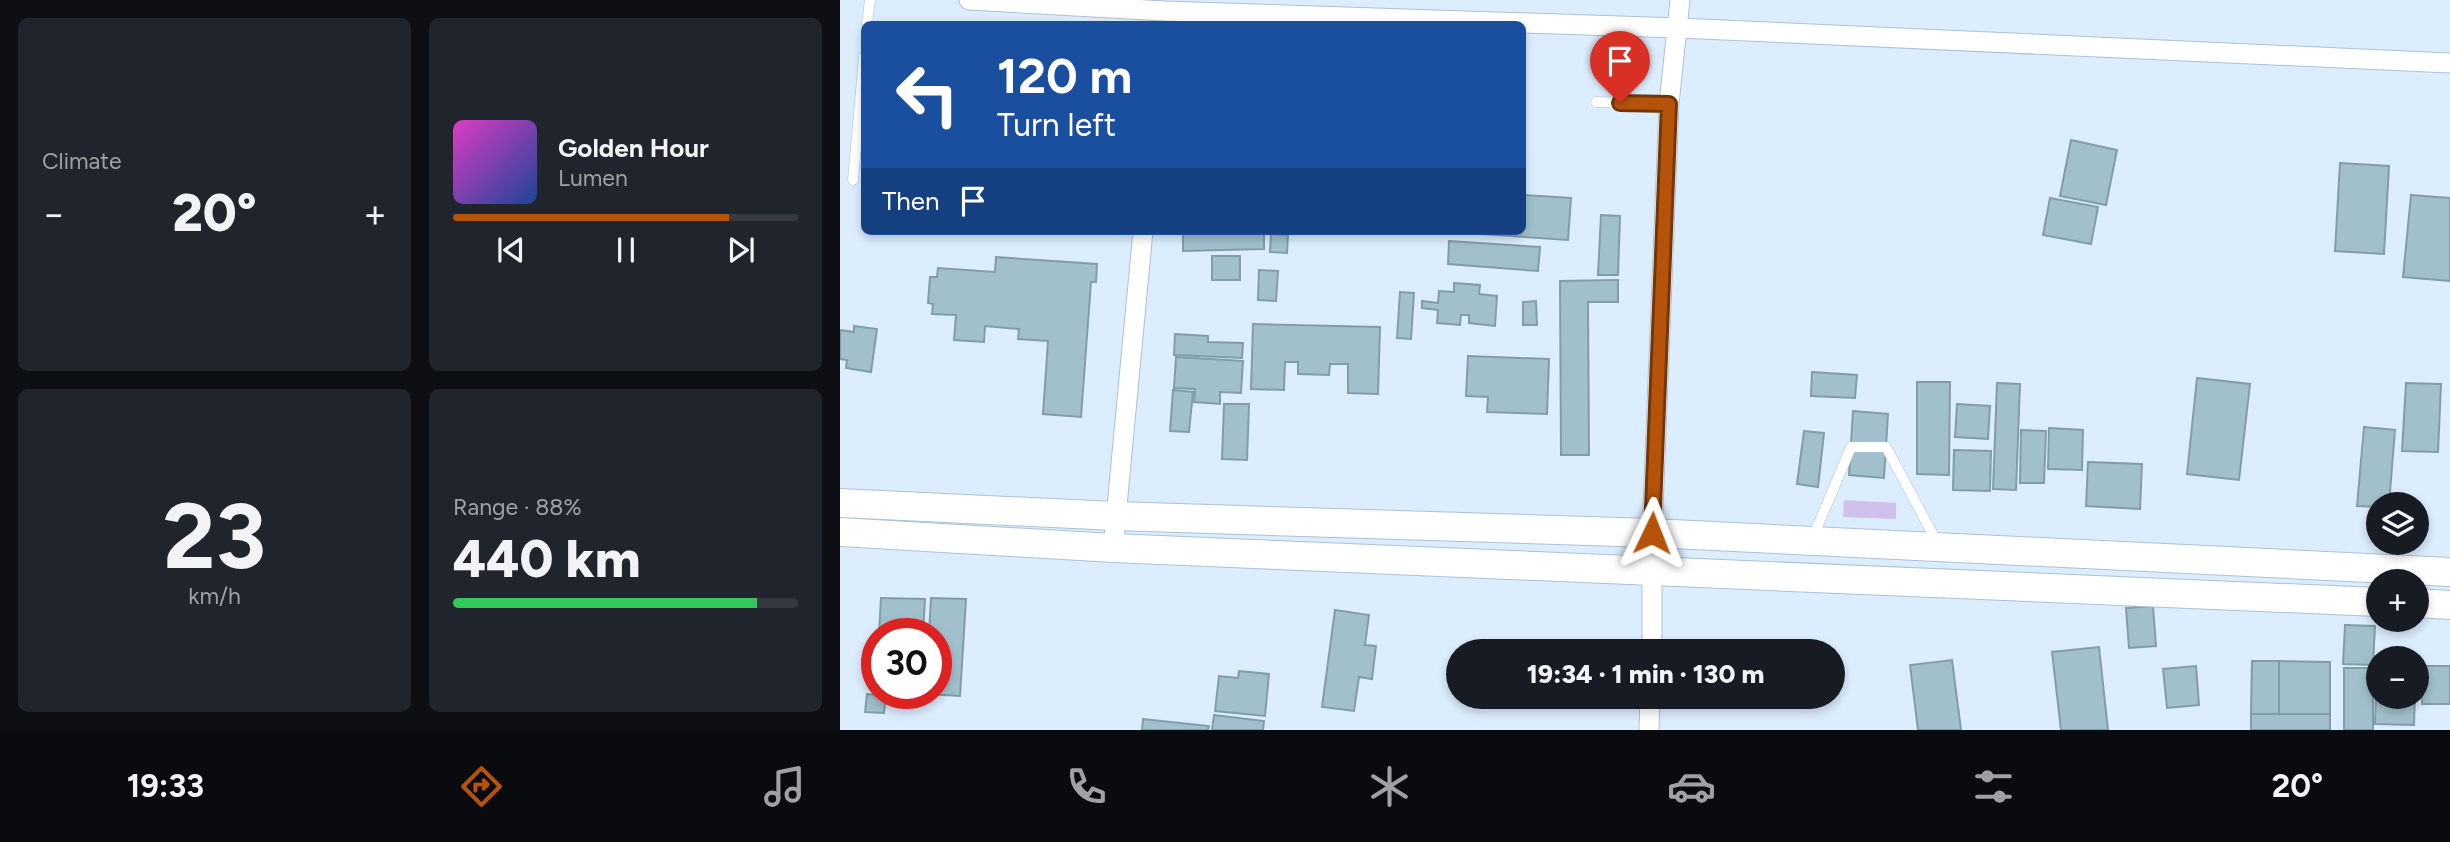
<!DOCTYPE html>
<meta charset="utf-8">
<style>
:root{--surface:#171b24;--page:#20242c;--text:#f1f3f6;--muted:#9ea1a6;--line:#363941;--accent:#b45309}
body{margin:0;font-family:Figtree,sans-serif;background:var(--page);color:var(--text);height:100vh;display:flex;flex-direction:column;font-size:26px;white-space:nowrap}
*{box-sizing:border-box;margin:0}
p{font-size:23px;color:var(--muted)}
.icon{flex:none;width:38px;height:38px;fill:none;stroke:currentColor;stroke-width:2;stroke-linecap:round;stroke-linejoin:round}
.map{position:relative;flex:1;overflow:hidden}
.side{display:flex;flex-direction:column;gap:18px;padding:18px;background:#0d0f14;width:840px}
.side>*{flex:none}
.guide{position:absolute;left:21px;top:21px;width:665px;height:214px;border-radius:10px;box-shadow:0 4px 10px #0003;background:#1a4fa0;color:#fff;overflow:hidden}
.fabs{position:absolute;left:1526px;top:492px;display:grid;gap:14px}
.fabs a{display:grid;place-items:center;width:63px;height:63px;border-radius:50%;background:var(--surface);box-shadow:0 4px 10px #0003;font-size:35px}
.speed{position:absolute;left:21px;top:618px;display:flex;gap:14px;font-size:35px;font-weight:700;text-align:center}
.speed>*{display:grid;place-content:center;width:91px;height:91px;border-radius:50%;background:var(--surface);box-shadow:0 4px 10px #0003;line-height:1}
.speed .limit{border:10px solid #d22;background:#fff;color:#111}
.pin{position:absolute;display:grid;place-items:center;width:60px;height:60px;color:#fff;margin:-72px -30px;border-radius:50% 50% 50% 0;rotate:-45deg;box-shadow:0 0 7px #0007}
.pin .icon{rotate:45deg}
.me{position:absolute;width:77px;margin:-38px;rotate:2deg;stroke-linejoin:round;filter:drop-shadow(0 0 5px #0008)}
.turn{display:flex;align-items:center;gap:24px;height:147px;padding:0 21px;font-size:32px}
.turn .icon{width:91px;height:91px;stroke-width:2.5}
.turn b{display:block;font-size:49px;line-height:60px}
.then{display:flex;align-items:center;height:66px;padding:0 21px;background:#0003;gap:14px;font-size:26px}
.big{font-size:52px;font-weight:800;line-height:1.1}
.side .tile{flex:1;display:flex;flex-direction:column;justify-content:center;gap:10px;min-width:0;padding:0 24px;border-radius:10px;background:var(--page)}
.side .dial{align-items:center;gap:0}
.dial b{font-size:91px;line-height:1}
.song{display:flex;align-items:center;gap:21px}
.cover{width:84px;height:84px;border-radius:10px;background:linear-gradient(135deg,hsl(310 70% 55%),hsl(220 70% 35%))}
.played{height:7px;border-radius:4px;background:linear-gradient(90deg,var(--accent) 80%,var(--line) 80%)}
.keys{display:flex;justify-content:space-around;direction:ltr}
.heat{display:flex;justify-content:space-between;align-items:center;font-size:38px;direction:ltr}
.charge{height:10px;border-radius:5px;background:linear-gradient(90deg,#34c759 88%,var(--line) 0)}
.side .tiles{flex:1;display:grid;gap:18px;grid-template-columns:repeat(2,1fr)}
.trip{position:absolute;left:606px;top:639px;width:399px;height:70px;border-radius:35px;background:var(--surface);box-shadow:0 4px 10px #0003;font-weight:800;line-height:70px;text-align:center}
.tab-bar{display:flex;height:112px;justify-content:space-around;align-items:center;background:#090b0e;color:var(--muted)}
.tab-bar .icon{width:49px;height:49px}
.tab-bar .selected{color:var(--accent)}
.tab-bar b{font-size:32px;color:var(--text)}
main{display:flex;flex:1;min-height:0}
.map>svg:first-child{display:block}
.green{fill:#cfc1ec}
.building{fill:#a1c0cb;stroke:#809ea9;stroke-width:2}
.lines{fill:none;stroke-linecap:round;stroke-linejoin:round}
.lane-casing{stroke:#acc1d6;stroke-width:11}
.street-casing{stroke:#acc1d6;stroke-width:21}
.secondary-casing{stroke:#acc1d6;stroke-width:30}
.lane{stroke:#fff;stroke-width:10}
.street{stroke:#fff;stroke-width:19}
.secondary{stroke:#fff;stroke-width:28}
.route-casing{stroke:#753606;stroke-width:18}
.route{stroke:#b45309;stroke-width:12}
</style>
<main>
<section class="side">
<div class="tiles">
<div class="tile"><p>Climate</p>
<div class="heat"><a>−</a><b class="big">20°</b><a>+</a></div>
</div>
<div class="tile">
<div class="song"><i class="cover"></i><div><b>Golden Hour</b><p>Lumen</p></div></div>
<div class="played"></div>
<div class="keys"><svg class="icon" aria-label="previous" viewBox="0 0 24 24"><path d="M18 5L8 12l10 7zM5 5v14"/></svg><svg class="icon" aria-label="pause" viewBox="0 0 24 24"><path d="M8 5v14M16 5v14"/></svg><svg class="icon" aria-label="next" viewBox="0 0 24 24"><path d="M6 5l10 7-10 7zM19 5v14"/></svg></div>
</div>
<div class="tile dial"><b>23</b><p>km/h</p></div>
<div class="tile"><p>Range · 88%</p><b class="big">440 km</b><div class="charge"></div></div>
</div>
</section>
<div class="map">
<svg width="1610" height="730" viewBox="0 0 1610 730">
<rect width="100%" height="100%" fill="#dcedfe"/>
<polygon class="green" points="1004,500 1056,503 1056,519 1003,517"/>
<g class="building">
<polygon points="1231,140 1277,150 1266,205 1220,196"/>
<polygon points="1500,163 1549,166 1544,254 1495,251"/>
<polygon points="682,195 731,198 728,240 597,231 682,231"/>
<polygon points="1571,195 1610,198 1610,281 1563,277"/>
<polygon points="1210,198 1258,207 1251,244 1203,235"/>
<polygon points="761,215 780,216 778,275 758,275"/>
<polygon points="343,231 424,231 424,249 343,251"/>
<polygon points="431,234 448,235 447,253 430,252"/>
<polygon points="609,241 700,247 698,271 608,264"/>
<rect x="372" y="256" width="28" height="24"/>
<polygon points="156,257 257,264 256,282 251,282 241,417 203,414 208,341 178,339 179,329 145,326 144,342 114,340 116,315 92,314 93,304 88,303 90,277 97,277 98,268 155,272"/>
<polygon points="419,270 438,271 436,301 418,300"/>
<polygon points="778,280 778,302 748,302 749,455 721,455 720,281"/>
<polygon points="614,283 640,285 639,294 657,296 655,326 629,323 629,315 621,315 620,325 597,323 598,310 582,308 582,301 598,303 599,291 614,292"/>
<polygon points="560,292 574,293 571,339 557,338"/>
<polygon points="696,301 697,325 683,325 683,302"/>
<polygon points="413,324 540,327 538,394 508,393 508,364 490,364 489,375 458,374 458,362 445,362 444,390 411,389"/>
<polygon points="14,326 37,329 31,372 6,368 7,360 0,359 0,330 14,332"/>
<polygon points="335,334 368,336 368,342 403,343 402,358 334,355"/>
<polygon points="628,356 709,359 707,414 647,412 648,397 626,396"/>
<polygon points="336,357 403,361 401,393 380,392 380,404 354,402 355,389 334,388"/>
<polygon points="972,372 1017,375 1015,398 971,396"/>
<polygon points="1357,378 1410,384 1399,480 1347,474"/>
<polygon points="1077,382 1110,382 1109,475 1077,474"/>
<polygon points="1157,383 1180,384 1176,490 1153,489"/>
<polygon points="1566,383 1601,384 1598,452 1562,451"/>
<polygon points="333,390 353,392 349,432 330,431"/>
<polygon points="384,404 409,404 407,460 382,459"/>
<polygon points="1117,404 1150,406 1148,439 1115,437"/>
<polygon points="1013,411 1048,414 1044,478 1009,475"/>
<polygon points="1524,427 1555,430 1549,504 1538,504 1538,507 1517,506"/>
<polygon points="1209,428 1243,430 1242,470 1208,469"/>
<polygon points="1181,430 1206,431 1204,483 1180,483"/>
<polygon points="964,431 984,433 978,487 957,484"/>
<polygon points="1114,450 1151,451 1150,491 1113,490"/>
<polygon points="1248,462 1302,464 1300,509 1246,506"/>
<polygon points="41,598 85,599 83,634 39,634"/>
<polygon points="91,598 126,599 120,696 86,694 96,693 96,634 89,634"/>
<polygon points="1313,606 1316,646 1289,648 1286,608"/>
<polygon points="495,610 529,615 525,645 536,646 532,679 519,677 514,711 482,707"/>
<polygon points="1505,625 1535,626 1533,665 1503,664"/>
<polygon points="1259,647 1268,730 1221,730 1212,652"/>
<polygon points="1112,660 1121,730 1078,730 1070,665"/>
<polygon points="1412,661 1439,661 1439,714 1411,714"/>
<polygon points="1439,661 1490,662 1490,714 1439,714"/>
<polygon points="1537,663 1538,696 1575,696 1574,725 1535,724"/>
<polygon points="1356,666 1359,705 1327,708 1323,669"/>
<rect x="1582" y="666" width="28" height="38"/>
<rect x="1504" y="668" width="29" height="62"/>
<polygon points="399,671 429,674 425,716 375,711 379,676 398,678"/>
<polygon points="27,694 46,696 44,713 25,712"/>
<rect x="1411" y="714" width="79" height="16"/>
<polygon points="374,715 424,721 423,730 372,730"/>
<polygon points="303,719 369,726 368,730 302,730"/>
</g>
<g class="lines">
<g class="lane-casing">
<g id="lane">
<polyline points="27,24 30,0"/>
<polyline points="756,102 829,104"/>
<polyline points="13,180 24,57"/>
<polyline points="973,537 1011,447 1046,447 1097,542"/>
</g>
</g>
<g class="street-casing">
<g id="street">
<polyline points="129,0 325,11 839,28 1610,63"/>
<polyline points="273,548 303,231"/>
<polyline points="812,651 812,533 829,104 840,0"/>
<polyline points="809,730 810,696"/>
</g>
</g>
<g class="secondary-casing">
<g id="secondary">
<polyline points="0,503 275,516 812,533 1610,572"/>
<polyline points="0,532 273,548 1538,602"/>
<polyline points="1577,603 1610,605"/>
</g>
</g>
<use href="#lane" class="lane"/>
<use href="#street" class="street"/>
<use href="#secondary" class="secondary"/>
</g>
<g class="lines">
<g class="route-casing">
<polyline id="route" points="780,103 829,104 812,533"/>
</g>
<use href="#route" class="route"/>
</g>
</svg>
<div class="fabs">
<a><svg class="icon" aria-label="layers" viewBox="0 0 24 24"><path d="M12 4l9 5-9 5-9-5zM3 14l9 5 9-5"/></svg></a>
<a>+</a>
<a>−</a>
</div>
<div class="speed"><div class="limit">30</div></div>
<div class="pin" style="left:780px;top:103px;background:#d93025"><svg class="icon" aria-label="arrive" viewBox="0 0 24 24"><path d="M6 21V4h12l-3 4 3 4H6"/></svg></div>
<svg class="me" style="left:812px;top:533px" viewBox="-20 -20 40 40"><path d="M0-17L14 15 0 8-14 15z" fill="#b45309" stroke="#fff" stroke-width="4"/></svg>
<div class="trip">19:34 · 1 min · 130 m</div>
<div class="guide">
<div class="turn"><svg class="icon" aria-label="left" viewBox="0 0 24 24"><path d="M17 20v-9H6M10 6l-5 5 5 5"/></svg><div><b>120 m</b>Turn left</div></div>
<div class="then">Then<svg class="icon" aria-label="arrive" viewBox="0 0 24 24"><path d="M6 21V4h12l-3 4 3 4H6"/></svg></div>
</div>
</div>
</main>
<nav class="tab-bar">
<b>19:33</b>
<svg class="icon selected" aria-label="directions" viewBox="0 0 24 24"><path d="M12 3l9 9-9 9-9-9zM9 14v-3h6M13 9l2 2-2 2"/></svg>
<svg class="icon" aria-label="music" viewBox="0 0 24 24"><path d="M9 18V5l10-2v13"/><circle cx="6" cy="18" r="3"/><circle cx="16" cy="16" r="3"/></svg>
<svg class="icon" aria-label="phone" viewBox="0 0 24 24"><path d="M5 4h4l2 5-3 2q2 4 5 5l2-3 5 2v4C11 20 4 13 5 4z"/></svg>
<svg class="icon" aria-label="climate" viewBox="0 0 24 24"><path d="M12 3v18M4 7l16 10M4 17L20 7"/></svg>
<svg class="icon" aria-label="car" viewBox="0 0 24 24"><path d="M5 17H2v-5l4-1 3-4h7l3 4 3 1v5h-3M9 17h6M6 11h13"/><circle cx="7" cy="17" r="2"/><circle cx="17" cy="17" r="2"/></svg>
<svg class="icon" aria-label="filters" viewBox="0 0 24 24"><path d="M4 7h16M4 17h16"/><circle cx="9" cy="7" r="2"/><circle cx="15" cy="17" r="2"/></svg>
<b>20°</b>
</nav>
